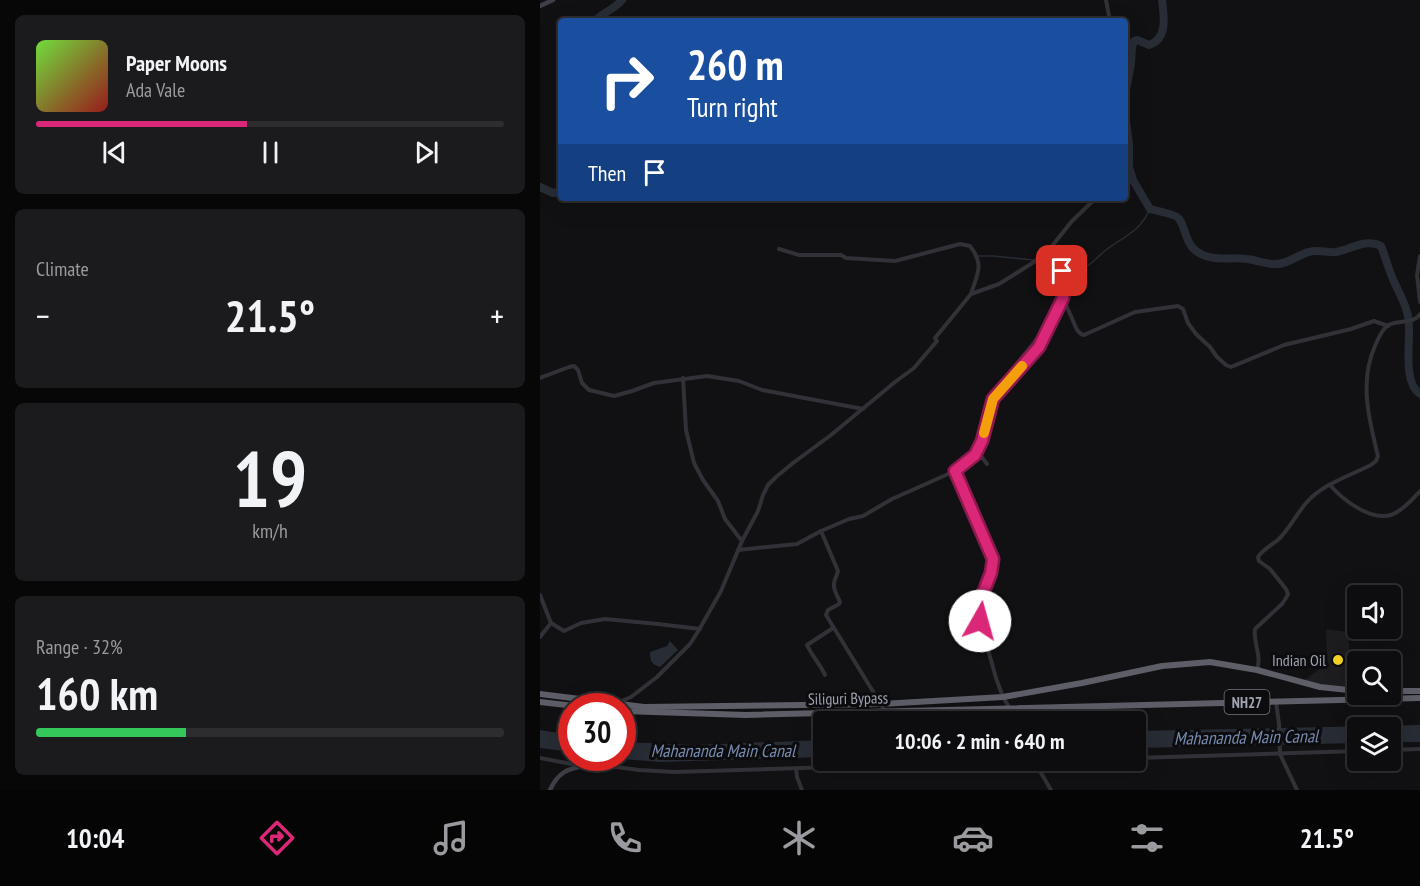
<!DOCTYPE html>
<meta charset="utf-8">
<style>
:root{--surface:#0d0c0e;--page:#1b1a1c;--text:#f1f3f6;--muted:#9a9b9e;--line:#2d2c2e;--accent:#db2777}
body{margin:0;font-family:"PT Sans Narrow",sans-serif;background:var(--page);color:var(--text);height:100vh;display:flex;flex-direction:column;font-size:22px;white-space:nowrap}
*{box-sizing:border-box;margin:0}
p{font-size:20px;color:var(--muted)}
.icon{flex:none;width:33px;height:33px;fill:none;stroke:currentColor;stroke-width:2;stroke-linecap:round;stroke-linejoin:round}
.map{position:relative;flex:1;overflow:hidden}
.panel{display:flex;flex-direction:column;gap:15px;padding:15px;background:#070708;width:540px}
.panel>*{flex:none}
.top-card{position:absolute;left:18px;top:18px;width:570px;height:183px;border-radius:6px;box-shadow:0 6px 24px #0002,0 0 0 2px var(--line);background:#1a4fa0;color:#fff;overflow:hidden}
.buttons{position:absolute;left:807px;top:585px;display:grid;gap:12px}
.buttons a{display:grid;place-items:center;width:54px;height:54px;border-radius:6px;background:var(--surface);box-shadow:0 6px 24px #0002,0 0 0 2px var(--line);font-size:30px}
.speed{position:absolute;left:18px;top:693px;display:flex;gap:12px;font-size:30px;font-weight:700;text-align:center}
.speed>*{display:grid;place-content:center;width:78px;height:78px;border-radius:50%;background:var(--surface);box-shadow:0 6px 24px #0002,0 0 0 2px var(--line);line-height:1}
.speed .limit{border:9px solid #d22;background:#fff;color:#111}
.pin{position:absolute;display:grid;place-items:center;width:51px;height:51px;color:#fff;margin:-26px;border-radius:12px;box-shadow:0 3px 9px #0006}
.me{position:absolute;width:66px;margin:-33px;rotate:7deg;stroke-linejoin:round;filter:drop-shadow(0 0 4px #0008)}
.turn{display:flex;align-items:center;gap:21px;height:126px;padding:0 30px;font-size:27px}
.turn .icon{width:78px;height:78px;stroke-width:2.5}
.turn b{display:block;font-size:42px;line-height:51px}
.then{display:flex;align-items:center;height:57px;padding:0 30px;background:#0003;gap:12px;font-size:22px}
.big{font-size:45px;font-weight:800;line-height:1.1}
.panel .card{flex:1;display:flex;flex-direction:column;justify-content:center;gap:9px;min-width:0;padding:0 21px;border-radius:9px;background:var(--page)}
.panel .dial{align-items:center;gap:0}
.dial b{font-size:78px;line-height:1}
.song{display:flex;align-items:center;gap:18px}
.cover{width:72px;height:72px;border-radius:9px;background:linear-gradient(135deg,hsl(100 70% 55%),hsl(0 70% 35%))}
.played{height:6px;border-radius:3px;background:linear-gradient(90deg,var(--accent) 45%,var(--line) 45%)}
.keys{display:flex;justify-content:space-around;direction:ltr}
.heat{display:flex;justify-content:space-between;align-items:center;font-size:33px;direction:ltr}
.charge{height:9px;border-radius:4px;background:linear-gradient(90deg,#34c759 32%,var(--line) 0)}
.trip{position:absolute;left:273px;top:711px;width:333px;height:60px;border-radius:6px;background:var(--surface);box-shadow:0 6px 24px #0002,0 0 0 2px var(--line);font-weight:800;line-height:60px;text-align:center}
.tab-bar{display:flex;height:96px;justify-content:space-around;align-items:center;background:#050506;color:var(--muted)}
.tab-bar .icon{width:42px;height:42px}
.tab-bar .on{color:var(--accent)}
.tab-bar b{font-size:27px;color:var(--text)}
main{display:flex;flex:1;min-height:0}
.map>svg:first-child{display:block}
.built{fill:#1d1c1f}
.water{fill:#272c35}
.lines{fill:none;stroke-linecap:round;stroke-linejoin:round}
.stream{stroke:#272c35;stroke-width:1.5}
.river{stroke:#272c35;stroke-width:8}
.street{stroke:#313137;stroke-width:4}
.secondary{stroke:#3f4047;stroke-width:4.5}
.highway{stroke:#5d5e68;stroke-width:6}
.route-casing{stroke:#8e194d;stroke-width:15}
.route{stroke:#db2777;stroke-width:10}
.slow{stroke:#f59e0b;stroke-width:10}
.poi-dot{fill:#f4d327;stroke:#0c0b0d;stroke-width:2}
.labels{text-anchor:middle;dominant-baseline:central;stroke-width:6;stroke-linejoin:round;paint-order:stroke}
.shield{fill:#0c0b0d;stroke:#747681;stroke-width:1.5}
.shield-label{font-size:15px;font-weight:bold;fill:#a1a4b3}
.poi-label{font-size:16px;fill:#a1a4b3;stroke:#0c0b0d;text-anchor:end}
.street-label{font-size:16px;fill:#a1a4b3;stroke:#0c0b0d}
.water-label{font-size:18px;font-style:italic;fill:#778baf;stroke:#0c0b0d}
</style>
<main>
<section class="panel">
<div class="card">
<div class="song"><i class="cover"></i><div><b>Paper Moons</b><p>Ada Vale</p></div></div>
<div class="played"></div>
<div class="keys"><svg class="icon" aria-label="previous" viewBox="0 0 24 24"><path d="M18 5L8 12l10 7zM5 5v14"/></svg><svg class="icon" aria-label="pause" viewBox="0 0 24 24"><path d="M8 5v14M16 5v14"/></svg><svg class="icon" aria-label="next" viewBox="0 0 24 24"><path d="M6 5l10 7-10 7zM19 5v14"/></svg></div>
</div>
<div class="card"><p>Climate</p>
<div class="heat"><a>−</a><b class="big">21.5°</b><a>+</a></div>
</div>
<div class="card dial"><b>19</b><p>km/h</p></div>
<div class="card"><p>Range · 32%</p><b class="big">160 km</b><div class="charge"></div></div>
</section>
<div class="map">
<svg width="880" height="790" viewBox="0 0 880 790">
<rect width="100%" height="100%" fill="#111012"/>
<polygon class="built" points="786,629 808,632 811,669 813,676 817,682 817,688 786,685 764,680 777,671 787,658"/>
<g class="water">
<path d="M 130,641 L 138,650 L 120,667 C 111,664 110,661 110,652 L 127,646 Z"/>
<polygon points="880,725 880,742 851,742 850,728 818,728 817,743 596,748 596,731"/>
<polygon points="0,730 31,735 31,752 0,748"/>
<polygon points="283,740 283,757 121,762 68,758 82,758 83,742 155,745"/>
</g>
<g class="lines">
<g class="stream">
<polyline points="437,256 453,256 503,261 518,277"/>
<path d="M 472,368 L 499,334 L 510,313 L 519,293 L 518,277 C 525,271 536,273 544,268 C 552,264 558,256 566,250 C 584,236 599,233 610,209"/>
</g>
<g class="river">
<path d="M 55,21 C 63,12 75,9 82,0"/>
<path d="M 585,95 L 591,64 L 592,47 L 594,41 L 597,40 L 609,45 C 628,39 624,16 622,0"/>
<path d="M 585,113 L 589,144 L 589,167 L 593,180 L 610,209 C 617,211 631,213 637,217 C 646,222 643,246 661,254 C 674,261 693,257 707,259 C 716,260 725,264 734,264 C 747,265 757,255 769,252 C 778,249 787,253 796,252 C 811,249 826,238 841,246 C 845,256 848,267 852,277 C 859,294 869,308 869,326 C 870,344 863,383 880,394"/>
<polyline points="0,187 13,193 21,191"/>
</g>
<g class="street">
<polyline points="566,0 570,21"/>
<path d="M 239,249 L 259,255 L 301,255 L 306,258 L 355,261 L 420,244 L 430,246 C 445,265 437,274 431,294"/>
<polyline points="508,251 522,271 524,286 523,298 537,330 541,334 544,335 595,312 638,306 643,309 648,323 656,334 670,347 677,357 686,365 691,367 744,345 811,329 834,321 848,326"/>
<polyline points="880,256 877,275 880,302"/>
<polyline points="0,378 29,367 34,366 38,370 42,383 49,390 74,396 92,391 114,383 167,376 199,381 222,390 323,409"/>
<polyline points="143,378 146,430 154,463 163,480 178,501 185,519 202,541"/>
<polyline points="436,453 441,456 447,464"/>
<polyline points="415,471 453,559 451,573 440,601 440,621 456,678 463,697 469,707"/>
<path d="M 790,485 C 803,500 830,521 851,515 C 862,511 873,499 880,491"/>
<path d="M 281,531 L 298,571 C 297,576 294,579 294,584 C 293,590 298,597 300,602 L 299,604 L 288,610 L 286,615 L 345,711"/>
<polyline points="198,550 257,544 281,531 309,519 323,516 352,499 415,471 435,455 442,441 453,399 499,347 523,299"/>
<polyline points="0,595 11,623 0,637"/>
<polyline points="11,623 24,631 41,623 65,619 118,624 160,629"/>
<path d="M 717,670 C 722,655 713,643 715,629 L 742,604 L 746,598 L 748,594 L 746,589 L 730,569 L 719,561 L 718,557 C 723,549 732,545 739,539 C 750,528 757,513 767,502 C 783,484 811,475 831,465 L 836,461 L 838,456 C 829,420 819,381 835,346 C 838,339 841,331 847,326 C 857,319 874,325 880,314"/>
<path d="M 285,675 C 280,664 272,656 267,645 L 293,628"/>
<polyline points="736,702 739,724 740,754 757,790"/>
<polyline points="74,706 75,704 91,697 117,677 150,644 159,630 181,591 202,541 218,511 223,495 228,485 236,477 253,463 291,435 355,382 374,368 397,341 395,338 431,294 459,284 494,262 500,256 508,251 532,221 556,198"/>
<polyline points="850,750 880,749"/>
<polyline points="0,758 42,766"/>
<polyline points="49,758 53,764 99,770 134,772 517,760"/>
<polyline points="596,758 818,751"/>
<polyline points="494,761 511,790"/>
<polyline points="256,768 257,777 262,790"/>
</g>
<g class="secondary">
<polyline points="0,6 13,0"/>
<path d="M 10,790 C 20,768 31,769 53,764"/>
</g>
<g class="highway">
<polyline points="850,691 880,691"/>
<polyline points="0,694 104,707 341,704 463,697 542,683 622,666 670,662 717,670 780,687 818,691"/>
<polyline points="0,702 35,706"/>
<polyline points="82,711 206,715 880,698"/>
</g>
</g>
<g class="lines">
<g class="route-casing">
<polyline id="route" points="440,621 440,601 451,573 453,559 415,471 435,455 442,441 453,399 499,347 523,298 524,286 522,271"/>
</g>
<use href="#route" class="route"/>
<polyline class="slow" points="444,433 453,399 482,366"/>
</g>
<circle class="poi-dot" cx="798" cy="660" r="6"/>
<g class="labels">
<rect class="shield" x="684.5" y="690" width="45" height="24" rx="4.5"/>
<g class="shield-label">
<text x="707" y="702">NH27</text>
</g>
<g class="poi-label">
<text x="786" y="660">Indian Oil</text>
</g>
<g class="street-label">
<text transform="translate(308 698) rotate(-1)">Siliguri Bypass</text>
</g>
<g class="water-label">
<text transform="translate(706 737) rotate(-1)">Mahananda Main Canal</text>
<text x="183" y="750">Mahananda Main Canal</text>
</g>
</g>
</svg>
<div class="buttons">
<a><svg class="icon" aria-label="sound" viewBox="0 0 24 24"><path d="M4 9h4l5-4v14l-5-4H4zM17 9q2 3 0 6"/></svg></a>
<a><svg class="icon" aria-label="search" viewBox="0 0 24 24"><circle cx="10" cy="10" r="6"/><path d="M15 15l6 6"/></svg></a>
<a><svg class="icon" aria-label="layers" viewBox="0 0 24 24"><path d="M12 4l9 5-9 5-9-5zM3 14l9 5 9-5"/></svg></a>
</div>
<div class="speed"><div class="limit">30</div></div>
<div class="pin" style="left:522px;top:271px;background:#d93025"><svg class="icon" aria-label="arrive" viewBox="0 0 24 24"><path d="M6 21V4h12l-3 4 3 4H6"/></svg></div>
<svg class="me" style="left:440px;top:621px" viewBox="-20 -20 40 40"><circle r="19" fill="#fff"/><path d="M0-13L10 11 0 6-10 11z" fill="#db2777"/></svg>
<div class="trip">10:06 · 2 min · 640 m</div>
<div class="top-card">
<div class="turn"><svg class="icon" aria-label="right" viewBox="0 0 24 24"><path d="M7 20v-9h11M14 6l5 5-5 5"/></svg><div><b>260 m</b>Turn right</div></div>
<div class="then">Then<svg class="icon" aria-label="arrive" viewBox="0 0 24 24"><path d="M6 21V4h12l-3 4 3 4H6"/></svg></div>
</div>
</div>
</main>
<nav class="tab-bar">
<b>10:04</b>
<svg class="icon on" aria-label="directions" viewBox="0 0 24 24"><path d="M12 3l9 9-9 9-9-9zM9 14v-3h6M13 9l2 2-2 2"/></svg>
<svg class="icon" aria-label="music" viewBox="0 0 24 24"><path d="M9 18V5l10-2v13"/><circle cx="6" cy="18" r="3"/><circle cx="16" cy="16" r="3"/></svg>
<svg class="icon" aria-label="phone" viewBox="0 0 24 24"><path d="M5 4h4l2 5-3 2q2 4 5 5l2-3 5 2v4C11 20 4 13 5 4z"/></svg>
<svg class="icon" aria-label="climate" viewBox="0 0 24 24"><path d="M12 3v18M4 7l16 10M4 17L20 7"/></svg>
<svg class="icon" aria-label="car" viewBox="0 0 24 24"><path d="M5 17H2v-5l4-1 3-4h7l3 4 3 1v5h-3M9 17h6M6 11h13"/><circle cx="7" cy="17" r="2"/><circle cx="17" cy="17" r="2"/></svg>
<svg class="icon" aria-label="filters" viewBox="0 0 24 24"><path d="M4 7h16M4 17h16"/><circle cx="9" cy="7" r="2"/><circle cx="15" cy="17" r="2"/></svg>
<b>21.5°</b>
</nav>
